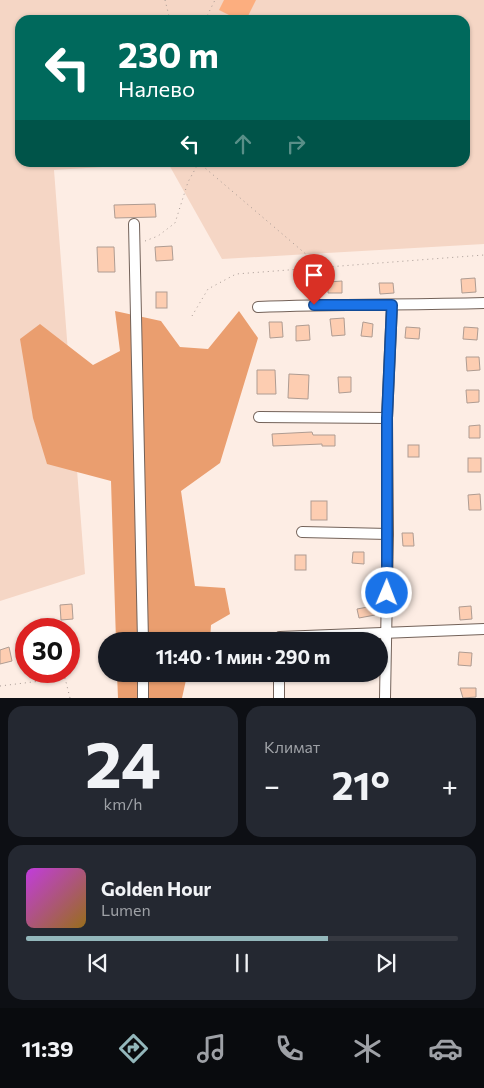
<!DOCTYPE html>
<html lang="ru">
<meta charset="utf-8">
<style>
:root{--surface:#171b24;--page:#242831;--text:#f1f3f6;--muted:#9ea1a6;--line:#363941;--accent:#93b7bb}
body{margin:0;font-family:Commissioner,sans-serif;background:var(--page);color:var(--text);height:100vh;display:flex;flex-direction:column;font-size:19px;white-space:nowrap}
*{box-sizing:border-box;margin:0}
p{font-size:16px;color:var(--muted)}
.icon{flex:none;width:28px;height:28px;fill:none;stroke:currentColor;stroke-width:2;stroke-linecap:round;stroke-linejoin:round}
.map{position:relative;height:698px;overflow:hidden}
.details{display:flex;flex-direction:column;gap:8px;padding:8px;background:#0d0f14;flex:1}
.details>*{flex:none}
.hud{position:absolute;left:15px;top:15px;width:455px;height:152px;border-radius:15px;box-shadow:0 1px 4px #0004;background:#00695c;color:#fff;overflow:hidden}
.speed{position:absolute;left:15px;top:618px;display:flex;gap:10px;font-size:25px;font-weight:700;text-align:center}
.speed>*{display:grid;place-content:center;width:65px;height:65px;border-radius:50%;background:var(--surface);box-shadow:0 1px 4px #0004;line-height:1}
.speed .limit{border:8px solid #d22;background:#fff;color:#111}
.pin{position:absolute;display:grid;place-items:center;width:42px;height:42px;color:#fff;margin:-51px -21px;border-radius:50% 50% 50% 0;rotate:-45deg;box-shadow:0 0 5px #0007}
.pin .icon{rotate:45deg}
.me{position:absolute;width:55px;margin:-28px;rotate:1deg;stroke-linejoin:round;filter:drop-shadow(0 0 4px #0008)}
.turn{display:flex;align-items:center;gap:18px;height:105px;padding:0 20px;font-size:22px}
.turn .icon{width:65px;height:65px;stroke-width:2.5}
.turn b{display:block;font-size:35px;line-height:42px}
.lanes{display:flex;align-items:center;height:48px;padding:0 20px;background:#0003;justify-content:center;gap:25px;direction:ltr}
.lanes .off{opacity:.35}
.big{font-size:38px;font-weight:700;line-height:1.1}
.details .widget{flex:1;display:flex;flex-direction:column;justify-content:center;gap:8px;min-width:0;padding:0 18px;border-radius:15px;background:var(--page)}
.details .dial{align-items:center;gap:0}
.dial b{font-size:65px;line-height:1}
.song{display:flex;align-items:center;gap:15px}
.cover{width:60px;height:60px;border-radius:8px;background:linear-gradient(135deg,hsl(290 70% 55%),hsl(40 70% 35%))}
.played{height:5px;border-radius:2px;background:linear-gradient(90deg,var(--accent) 70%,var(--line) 70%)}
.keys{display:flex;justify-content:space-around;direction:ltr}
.heat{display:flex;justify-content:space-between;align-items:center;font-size:28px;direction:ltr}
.details .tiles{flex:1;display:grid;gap:8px;grid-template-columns:1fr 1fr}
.widget:last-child{grid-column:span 2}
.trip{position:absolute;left:98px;top:632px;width:290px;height:50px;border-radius:25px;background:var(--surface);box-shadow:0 1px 4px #0004;font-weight:700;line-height:50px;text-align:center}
.menu{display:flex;height:80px;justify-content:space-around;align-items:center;background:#090b0e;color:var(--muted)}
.menu .icon{width:35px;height:35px}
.menu .current{color:var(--accent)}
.menu b{font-size:22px;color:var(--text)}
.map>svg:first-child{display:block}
.green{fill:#f5d6c5;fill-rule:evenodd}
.forest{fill:#ea9e6f}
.water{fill:#fcae7f}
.building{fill:#fdcdb1;stroke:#af9c92}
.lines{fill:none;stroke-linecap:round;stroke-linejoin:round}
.minor-casing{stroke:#736259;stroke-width:12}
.path{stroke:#a69993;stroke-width:1;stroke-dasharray:1 4;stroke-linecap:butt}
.minor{stroke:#fff;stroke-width:10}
.route-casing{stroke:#114b97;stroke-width:12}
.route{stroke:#1a73e8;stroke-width:9}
</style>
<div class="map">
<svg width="484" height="698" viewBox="0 0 484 698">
<rect width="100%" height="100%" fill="#fdede4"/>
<path class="green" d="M 0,0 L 484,0 L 484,244 L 222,259 L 168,163 L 54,170 L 85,574 L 0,601 ZM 20,20 L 465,20 L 465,162 L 20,162 Z"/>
<g class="forest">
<polygon points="115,311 161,321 180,347 208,349 239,311 258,338 220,463 181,491 195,586 225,588 230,614 211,625 210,641 116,641 111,481 47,464 33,418 20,339 40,324 93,365 120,351"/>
<polygon points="117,674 198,674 186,680 182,698 118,698"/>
</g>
<polygon class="water" points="224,0 256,0 246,20 239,20 219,10"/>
<g class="building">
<polygon points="155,204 156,217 115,218 114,205"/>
<polygon points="172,246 173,260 156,261 155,247"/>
<polygon points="97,247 114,247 115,272 98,272"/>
<polygon points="475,278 476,292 462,293 461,279"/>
<polygon points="342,281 342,293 328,293 328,282"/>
<polygon points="379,283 393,283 394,293 380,294"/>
<rect x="156" y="292" width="11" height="16"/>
<polygon points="344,318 345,335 332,336 330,319"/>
<polygon points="269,322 282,322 283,337 270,338"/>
<polygon points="363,322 373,324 372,337 361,336"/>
<polygon points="309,325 310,340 296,341 296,326"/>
<polygon points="406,327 420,328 419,339 405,338"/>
<polygon points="464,327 478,328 477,340 463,339"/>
<polygon points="466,357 479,357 480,370 467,371"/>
<polygon points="257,370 275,370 276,394 257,394"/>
<polygon points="289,374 309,375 308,399 288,398"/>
<polygon points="338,377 351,377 351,392 339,393"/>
<polygon points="466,390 479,390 479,402 467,403"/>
<polygon points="480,425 480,438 469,438 469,426"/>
<polygon points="312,432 313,435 335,435 335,446 322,446 322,444 273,446 272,434"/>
<rect x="408" y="445" width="11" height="12"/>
<rect x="468" y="458" width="13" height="14"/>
<polygon points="480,494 481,510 469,510 468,495"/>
<rect x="311" y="501" width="16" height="19"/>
<polygon points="402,533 413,533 414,546 403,546"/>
<polygon points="353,552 364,552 364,564 352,563"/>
<rect x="295" y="555" width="11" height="15"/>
<polygon points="72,604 73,619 61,620 60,605"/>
<polygon points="373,606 375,615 359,618 357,609"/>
<polygon points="471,606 472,619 460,620 459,607"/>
<polygon points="9,647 12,661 0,664 0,650"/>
<polygon points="459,652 472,653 471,666 458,665"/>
<polygon points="460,688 476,688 476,697 463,698"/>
</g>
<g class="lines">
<g class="minor-casing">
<g id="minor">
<polyline points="134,224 143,641"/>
<path d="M 258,307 C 334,304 409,305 484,303"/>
<polyline points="259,417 387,418"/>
<polyline points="302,532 388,534"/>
<polyline points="279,641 280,637 484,629"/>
<polyline points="143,674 143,698"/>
<polyline points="279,698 279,674"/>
<polyline points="385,698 388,534 387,418 392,305"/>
</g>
</g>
<g class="path">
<polyline points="165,0 170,20"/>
<polyline points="205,20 215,0"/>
<polyline points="198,162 321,267"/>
<polyline points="145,241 158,236 175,223 188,182 198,164"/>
<polyline points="192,316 208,289 236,274 484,255"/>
<polyline points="0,686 65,678 70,698"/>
</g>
<use href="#minor" class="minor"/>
</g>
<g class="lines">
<g class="route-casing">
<polyline id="route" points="314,305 392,305 387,418 387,593"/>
</g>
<use href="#route" class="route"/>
</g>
</svg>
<div class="speed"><div class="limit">30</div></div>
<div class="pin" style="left:314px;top:305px;background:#d93025"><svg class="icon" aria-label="arrive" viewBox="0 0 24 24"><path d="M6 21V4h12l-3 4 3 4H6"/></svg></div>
<svg class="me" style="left:387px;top:593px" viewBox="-20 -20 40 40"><circle r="17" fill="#1a73e8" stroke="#fff" stroke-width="3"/><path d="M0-11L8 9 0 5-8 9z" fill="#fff"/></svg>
<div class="trip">11:40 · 1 мин · 290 m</div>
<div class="hud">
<div class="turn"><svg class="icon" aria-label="left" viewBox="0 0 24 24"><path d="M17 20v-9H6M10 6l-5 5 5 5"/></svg><div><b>230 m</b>Налево</div></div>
<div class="lanes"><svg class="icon" aria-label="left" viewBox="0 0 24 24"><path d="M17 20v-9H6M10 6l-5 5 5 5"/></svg><svg class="icon off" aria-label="ahead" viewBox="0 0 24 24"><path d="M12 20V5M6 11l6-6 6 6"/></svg><svg class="icon off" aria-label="right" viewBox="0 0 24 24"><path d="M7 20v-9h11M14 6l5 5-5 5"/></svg></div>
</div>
</div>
<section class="details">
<div class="tiles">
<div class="widget dial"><b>24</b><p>km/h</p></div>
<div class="widget"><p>Климат</p>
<div class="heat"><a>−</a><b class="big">21°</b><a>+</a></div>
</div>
<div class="widget">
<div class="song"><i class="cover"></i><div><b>Golden Hour</b><p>Lumen</p></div></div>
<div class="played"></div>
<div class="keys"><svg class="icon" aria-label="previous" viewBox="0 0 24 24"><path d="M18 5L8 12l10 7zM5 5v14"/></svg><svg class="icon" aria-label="pause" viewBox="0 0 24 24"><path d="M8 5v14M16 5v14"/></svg><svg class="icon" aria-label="next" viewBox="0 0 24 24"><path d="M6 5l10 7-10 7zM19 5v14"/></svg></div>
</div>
</div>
</section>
<nav class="menu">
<b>11:39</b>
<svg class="icon current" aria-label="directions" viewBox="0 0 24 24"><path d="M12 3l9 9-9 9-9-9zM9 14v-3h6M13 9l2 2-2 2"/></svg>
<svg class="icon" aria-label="music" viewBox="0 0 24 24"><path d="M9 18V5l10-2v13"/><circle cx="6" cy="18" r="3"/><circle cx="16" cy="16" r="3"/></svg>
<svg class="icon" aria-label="phone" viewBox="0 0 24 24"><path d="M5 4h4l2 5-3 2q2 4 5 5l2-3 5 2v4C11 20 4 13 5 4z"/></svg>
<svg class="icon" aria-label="climate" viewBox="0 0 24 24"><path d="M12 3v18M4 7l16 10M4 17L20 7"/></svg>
<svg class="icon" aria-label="car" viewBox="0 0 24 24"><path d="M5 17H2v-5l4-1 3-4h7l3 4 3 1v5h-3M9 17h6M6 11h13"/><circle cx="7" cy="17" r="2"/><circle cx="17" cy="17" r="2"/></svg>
</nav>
